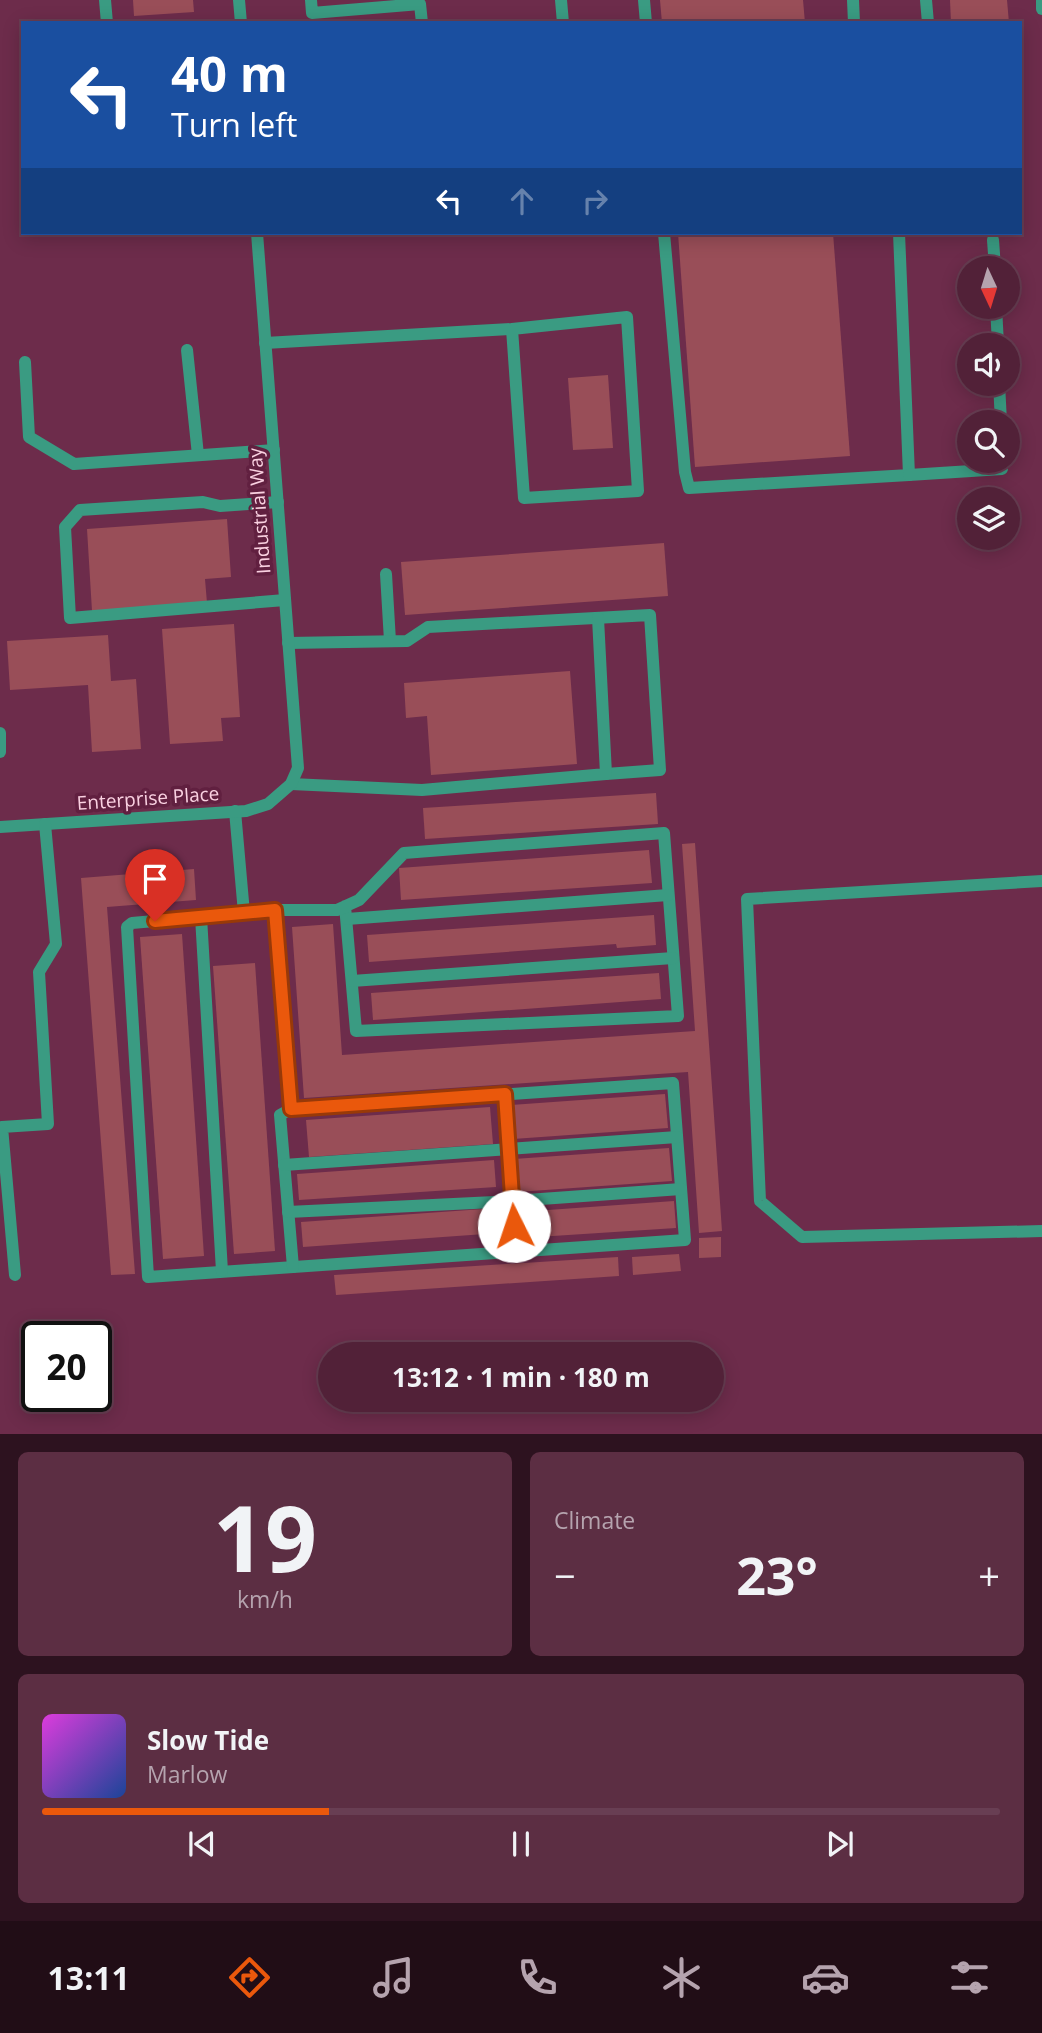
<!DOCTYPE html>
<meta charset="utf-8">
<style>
:root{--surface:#522138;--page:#5c2e43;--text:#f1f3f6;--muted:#b5a3ae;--line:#683e53;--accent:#ea580c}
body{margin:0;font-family:"Open Sans",sans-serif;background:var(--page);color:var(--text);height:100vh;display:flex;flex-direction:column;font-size:26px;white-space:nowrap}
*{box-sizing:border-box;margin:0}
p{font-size:23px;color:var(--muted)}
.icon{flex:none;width:38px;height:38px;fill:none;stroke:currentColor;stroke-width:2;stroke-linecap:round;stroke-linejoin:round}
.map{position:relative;height:1434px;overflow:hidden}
.drawer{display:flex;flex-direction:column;gap:18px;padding:18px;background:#2d121f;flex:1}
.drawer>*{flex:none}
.hud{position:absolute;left:21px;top:21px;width:1001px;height:214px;border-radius:0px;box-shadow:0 4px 18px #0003,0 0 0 2px var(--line);background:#1a4fa0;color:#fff;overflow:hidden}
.needle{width:46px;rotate:176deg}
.controls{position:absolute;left:957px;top:256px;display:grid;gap:14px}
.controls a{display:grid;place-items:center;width:63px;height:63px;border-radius:50%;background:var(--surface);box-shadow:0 4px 18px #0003,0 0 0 2px var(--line);font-size:35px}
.speed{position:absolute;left:21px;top:1321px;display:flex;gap:14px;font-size:35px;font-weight:700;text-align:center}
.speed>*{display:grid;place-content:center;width:91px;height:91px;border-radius:50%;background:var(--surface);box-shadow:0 4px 18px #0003,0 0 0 2px var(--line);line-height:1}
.speed .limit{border:4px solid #111;border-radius:10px;background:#fff;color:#111}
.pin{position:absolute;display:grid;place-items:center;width:60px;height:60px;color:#fff;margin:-72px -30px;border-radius:50% 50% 50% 0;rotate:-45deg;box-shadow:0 0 7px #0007}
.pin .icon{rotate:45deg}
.me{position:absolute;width:77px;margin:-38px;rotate:356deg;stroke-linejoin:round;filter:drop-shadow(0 0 5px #0008)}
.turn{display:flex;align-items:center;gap:24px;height:147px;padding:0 35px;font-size:32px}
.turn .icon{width:91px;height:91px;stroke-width:2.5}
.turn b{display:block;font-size:49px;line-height:60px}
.lanes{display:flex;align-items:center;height:66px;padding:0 35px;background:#0003;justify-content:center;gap:35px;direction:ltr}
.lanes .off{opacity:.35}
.big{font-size:52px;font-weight:700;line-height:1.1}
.drawer .widget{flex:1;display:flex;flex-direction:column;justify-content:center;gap:10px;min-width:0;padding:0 24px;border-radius:10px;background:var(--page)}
.drawer .dial{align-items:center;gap:0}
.dial b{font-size:91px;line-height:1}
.song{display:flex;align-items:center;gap:21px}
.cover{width:84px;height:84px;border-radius:10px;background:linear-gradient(135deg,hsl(300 70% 55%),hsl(220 70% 35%))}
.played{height:7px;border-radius:4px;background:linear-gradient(90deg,var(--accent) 30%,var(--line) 30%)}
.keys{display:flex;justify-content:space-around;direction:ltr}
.heat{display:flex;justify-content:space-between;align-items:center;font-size:38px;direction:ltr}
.drawer .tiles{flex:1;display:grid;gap:18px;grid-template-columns:1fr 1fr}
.widget:last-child{grid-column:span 2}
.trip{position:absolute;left:318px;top:1342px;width:406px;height:70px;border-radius:35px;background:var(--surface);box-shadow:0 4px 18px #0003,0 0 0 2px var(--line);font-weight:700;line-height:70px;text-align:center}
.tabs{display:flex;height:112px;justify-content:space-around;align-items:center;background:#210d16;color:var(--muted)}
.tabs .icon{width:49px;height:49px}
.tabs .on{color:var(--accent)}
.tabs b{font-size:32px;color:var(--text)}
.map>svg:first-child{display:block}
.building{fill:#994e58}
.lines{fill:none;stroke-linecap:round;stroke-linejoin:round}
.minor{stroke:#3a9b82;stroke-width:12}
.route-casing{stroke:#983908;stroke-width:18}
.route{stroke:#ea580c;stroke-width:12}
.labels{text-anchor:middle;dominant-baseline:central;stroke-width:7;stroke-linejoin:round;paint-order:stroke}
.street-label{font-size:19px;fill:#fad1e1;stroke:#612040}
</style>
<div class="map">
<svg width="1042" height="1435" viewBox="0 0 1042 1435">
<rect width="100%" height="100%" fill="#6d2c4b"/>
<g class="building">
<polygon points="133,0 193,0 194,12 134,16"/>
<polygon points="660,0 803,0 805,23 662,23"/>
<polygon points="950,0 1007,0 1009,23 951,23"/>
<polygon points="678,233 833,233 850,456 695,467"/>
<polygon points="608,375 613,448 573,450 568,378"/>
<polygon points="227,519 231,577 205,579 207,603 92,611 87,529"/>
<polygon points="664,543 668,596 405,615 401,562"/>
<polygon points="234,624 240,717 221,718 223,741 170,744 162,629"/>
<polygon points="108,635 111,681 136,679 141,749 92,752 88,685 10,690 7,641"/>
<polygon points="570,671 577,764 431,775 427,716 406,718 404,683"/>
<polygon points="656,793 658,824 425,839 423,808"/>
<polygon points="695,843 722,1231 699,1233 688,1072 304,1098 292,927 333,924 342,1055 695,1031 682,844"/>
<polygon points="649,850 652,883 401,900 399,868"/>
<polygon points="194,869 196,900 107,907 135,1274 111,1275 81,878"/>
<polygon points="654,915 656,945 617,948 616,944 369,962 367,935"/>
<polygon points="182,934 204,1256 163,1259 140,937"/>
<polygon points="255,963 275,1251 234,1254 213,966"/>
<polygon points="659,973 661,999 373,1020 371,993"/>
<polygon points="665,1094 668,1128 513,1139 511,1105"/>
<polygon points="490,1107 493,1144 309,1157 306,1120"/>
<polygon points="669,1148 672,1181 517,1192 514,1159"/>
<polygon points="494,1160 496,1187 299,1200 297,1174"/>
<polygon points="674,1201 676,1228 522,1238 520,1212"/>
<polygon points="497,1208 499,1233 303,1247 301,1222"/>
<polygon points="721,1237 721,1257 699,1258 699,1238"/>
<polygon points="679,1254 681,1271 633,1275 632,1257"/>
<polygon points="618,1257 619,1276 336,1295 334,1275"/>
</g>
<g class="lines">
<g class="minor">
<polyline points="105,0 107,23"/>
<polyline points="239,0 241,23"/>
<polyline points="311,0 312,13 420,4 422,23"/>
<polyline points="561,0 563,23"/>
<polyline points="644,0 646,23"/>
<polyline points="853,0 854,23"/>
<polyline points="926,0 928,23"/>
<polyline points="1042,1 1042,9"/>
<polyline points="664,233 685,472 689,488 909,475 899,233"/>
<polyline points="993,240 995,268"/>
<polyline points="996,306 998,345"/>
<polyline points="265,343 512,329 524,498 638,491 627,317 512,329"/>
<polyline points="187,350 198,455"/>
<polyline points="25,362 29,437 74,464 274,450"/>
<polyline points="999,383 1001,422"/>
<polyline points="909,475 1002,469 1002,460"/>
<polyline points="278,502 220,506 203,502 80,510 65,527 70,618 285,600"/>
<polyline points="386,574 390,641"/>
<polyline points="288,643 407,641 428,627 650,615 660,770 606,774"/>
<polyline points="0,733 0,752"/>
<polyline points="291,784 422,790 606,774 598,618"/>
<polyline points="235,811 244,913 132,923 127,927 148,1277 685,1240 673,1083 291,1109 275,910 244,913"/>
<polyline points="0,827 246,811 268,804 291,784 298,768 257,233"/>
<polyline points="1042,881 747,899 760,1201 802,1237 1042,1231"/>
<polyline points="275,910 337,910 359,900 404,853 664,833 678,1016 356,1031 345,906"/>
<polyline points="201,917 222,1271"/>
<polyline points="347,919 668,895"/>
<polyline points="352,981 673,958"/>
<polyline points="291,1109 280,1115 293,1267"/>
<polyline points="284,1165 677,1137"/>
<polyline points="288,1212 513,1201 505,1094"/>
<polyline points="516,1252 513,1201 681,1189"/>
<polyline points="15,1275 2,1127 48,1124 39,972 56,944 45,824"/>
</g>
</g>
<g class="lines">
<g class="route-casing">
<polyline id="route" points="155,921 275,910 291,1109 505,1094 514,1226"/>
</g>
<use href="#route" class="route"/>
</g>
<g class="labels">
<g class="street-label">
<text transform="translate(259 511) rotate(-94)">Industrial Way</text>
<text transform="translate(148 798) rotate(-4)">Enterprise Place</text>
</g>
</g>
</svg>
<div class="controls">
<a><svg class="needle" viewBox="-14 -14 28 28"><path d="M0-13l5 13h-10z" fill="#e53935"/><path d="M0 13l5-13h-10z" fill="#b5a3ae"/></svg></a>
<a><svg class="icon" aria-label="sound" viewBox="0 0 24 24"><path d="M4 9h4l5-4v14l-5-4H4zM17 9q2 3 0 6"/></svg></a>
<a><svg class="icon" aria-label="search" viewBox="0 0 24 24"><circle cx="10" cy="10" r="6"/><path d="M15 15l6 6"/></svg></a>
<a><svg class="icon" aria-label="layers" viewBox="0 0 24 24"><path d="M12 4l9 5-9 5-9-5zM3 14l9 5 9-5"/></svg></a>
</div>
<div class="speed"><div class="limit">20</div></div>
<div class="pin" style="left:155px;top:921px;background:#d93025"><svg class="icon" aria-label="arrive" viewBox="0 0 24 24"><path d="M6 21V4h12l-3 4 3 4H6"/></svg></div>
<svg class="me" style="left:514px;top:1226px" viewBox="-20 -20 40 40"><circle r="19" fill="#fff"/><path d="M0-13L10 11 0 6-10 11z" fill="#ea580c"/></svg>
<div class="trip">13:12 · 1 min · 180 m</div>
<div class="hud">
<div class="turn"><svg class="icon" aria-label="left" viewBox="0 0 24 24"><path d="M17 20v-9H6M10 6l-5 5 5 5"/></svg><div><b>40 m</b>Turn left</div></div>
<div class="lanes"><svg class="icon" aria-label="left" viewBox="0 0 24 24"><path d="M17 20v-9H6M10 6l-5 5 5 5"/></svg><svg class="icon off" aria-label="ahead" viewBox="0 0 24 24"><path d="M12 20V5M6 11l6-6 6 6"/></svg><svg class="icon off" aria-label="right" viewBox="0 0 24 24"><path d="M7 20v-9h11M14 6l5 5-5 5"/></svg></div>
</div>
</div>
<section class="drawer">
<div class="tiles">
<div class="widget dial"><b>19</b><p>km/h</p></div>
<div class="widget"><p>Climate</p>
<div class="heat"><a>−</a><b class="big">23°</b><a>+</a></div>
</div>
<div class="widget">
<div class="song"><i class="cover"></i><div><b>Slow Tide</b><p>Marlow</p></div></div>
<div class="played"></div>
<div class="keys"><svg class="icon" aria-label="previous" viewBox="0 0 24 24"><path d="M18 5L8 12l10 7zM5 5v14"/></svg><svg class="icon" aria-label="pause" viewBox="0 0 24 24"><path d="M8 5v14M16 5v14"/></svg><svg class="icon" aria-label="next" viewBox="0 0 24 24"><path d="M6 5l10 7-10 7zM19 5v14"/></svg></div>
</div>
</div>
</section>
<nav class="tabs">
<b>13:11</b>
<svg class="icon on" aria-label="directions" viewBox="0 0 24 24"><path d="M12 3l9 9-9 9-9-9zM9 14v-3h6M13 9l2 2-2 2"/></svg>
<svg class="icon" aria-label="music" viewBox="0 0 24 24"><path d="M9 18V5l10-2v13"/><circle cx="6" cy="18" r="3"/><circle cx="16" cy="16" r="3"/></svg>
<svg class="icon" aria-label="phone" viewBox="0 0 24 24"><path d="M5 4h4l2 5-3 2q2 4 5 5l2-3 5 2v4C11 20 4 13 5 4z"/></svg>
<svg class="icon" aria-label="climate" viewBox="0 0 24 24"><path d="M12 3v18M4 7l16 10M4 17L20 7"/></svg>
<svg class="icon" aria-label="car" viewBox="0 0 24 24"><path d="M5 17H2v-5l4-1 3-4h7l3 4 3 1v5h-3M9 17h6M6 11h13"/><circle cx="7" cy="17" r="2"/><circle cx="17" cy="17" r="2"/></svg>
<svg class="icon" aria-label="filters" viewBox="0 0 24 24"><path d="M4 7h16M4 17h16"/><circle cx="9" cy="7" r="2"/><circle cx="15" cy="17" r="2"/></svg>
</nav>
